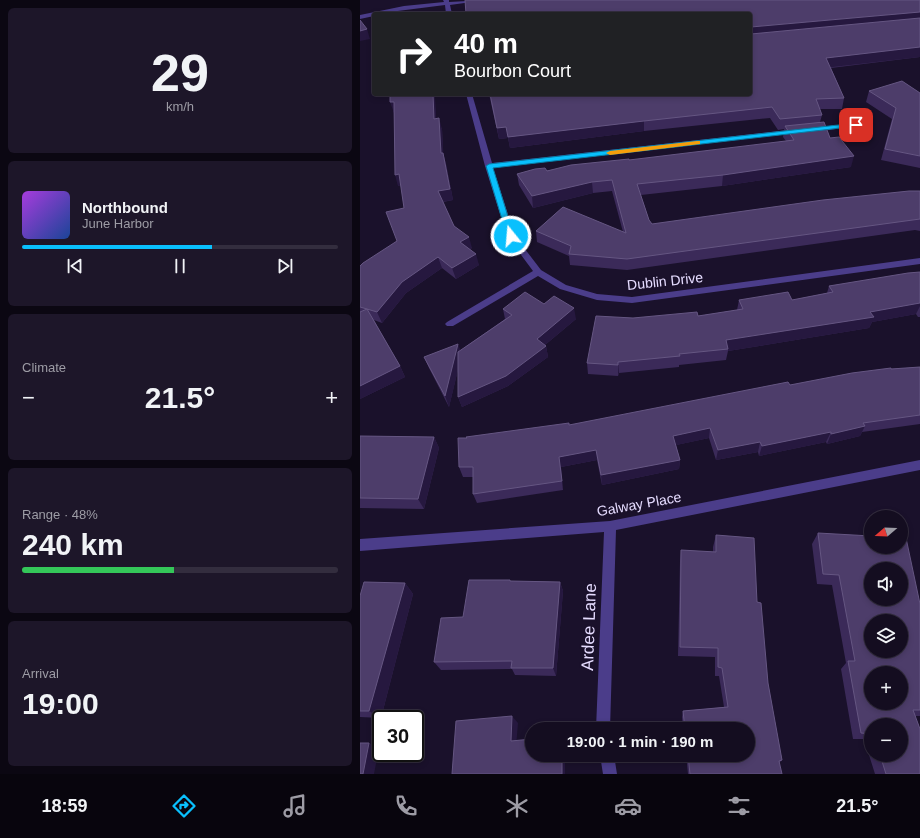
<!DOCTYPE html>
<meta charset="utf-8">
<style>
:root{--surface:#140d20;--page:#1d1629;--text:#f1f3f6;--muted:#9d9ca5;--line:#332d3e;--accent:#09c0fd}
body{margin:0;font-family:Helvetica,sans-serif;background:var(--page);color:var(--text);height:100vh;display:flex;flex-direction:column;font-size:15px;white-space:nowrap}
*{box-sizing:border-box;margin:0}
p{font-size:13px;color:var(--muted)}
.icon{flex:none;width:22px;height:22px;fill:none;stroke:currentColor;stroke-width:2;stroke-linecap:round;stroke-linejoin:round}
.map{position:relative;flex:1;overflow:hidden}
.panel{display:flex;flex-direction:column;gap:8px;padding:8px;background:#0b0712;width:360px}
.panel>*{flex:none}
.top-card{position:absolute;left:12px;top:12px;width:380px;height:84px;border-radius:4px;box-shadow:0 2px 6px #0003,0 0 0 1px var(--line);background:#202124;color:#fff;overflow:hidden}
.needle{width:26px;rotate:251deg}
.controls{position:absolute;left:504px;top:510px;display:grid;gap:8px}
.controls a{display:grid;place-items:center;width:44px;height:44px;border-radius:50%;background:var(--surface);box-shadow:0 2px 6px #0003,0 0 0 1px var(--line);font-size:20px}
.speed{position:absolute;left:12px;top:710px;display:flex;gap:8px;font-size:20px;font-weight:700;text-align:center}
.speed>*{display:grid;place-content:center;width:52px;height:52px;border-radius:50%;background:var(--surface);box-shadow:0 2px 6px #0003,0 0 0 1px var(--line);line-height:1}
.speed .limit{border:2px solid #111;border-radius:6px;background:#fff;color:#111}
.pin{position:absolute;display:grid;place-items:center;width:34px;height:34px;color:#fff;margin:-17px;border-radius:8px;box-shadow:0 2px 6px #0006}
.me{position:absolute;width:44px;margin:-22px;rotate:343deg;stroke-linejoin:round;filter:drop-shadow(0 0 3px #0008)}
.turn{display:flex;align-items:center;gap:14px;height:84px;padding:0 16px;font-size:18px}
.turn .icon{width:52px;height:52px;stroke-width:2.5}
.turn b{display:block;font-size:28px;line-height:34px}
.big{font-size:30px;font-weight:800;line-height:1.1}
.panel .widget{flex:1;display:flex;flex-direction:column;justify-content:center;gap:6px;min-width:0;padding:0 14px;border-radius:6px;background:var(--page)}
.panel .dial{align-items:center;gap:0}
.dial b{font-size:52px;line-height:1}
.song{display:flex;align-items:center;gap:12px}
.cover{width:48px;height:48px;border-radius:6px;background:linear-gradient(135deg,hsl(280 70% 55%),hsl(220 70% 35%))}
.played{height:4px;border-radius:2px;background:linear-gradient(90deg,var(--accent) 60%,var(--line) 60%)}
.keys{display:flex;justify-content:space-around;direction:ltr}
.heat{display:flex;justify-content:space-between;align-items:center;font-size:22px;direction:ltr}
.charge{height:6px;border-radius:3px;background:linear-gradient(90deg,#34c759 48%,var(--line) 0)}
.trip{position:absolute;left:165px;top:722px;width:230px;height:40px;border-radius:20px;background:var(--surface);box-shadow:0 2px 6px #0003,0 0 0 1px var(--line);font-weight:800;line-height:40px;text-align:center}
.dock{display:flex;height:64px;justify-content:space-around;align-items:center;background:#08050d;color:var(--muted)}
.dock .icon{width:28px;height:28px}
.dock .on{color:var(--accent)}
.dock b{font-size:18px;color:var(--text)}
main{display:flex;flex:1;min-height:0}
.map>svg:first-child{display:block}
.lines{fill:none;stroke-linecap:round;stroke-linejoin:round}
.minor{fill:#4b3d8a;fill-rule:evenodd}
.wall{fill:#3b2a59;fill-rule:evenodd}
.shaded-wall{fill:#26183f}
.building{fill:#4d3d6a;stroke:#655682;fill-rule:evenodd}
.route{fill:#09c0fd;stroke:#067da4}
.slow{fill:#f59e0b}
.labels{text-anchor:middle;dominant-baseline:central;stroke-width:4;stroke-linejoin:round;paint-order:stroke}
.street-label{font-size:14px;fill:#e5dcff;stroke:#1a112b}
.near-street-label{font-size:17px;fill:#e5dcff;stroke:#1a112b}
</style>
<main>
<section class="panel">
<div class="widget dial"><b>29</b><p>km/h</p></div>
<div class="widget">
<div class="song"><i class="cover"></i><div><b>Northbound</b><p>June Harbor</p></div></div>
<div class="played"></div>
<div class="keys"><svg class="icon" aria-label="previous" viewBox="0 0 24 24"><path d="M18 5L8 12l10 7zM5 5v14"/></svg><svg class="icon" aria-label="pause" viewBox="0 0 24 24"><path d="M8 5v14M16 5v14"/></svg><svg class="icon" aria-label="next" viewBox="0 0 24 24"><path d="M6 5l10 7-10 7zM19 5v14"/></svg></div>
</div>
<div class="widget"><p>Climate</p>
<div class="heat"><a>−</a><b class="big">21.5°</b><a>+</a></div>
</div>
<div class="widget"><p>Range · 48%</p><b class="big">240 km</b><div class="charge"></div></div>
<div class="widget"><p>Arrival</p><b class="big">19:00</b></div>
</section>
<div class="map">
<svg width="560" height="774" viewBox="0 0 560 774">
<rect width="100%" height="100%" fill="#1a112b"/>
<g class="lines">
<g class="minor">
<polygon points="83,0 89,0 89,2 126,0 90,5 92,14 86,14 85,5 14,14 14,16 0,19 0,15 44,6 84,2"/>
<polygon points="106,94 112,94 132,163 437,129 440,131 437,133 133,168 155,236 181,270 206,285 237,294 272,297 560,258 560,264 272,303 237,300 200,289 178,276 93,326 87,326 85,324 87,322 173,271 147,236 125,166"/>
<polygon points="496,123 498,124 498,126 453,132 450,130 453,128"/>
<polygon points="560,460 560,470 256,530 250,729 236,729 244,532 0,551 0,539 250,521"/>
<polygon points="240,755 254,755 257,774 243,774"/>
</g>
</g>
<g class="wall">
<polygon points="560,0 560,57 471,68 484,98 482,109 460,109 462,115 460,122 470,138 491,167 362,186 281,195 289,220 292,224 560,191 560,231 555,230 267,270 210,265 209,256 177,242 176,231 263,232 252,191 233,193 173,208 159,185 157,174 426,141 423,137 424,129 418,130 410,118 284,131 150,148 148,138 139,139 129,94 390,94"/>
<polygon points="509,91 560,93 560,168 521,160 532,119 506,102"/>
<polygon points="30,94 74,94 76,119 82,129 83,153 86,164 93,200 83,202 94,226 112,248 110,249 119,265 96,279 82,268 46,293 22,323 14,320 40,366 45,377 0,399 0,266 37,241 44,208 41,185 38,186 34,113"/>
<polygon points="560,272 560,317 558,317 556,314 512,322 509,328 368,351 366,360 319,365 319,367 259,373 258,376 228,374 227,363 273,318 338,316 377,310 379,300 432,300 467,293 469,286"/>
<polygon points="184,304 216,319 185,345 186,346 188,357 148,386 102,407 98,397 98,369 89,407 69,368 64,357 101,350 145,319 143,309"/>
<polygon points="560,367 560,424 502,432 500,436 467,444 466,442 399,456 398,452 356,460 349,438 316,445 320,460 319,469 242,485 237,460 201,467 203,490 117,503 113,494 113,477 103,477 99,467 209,425 430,385 531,369"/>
<polygon points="0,436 74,437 79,448 64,509 0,508"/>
<path d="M 458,533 L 560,604 L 560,716 L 555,716 L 560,774 L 515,774 L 504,739 L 493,739 L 481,669 L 486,663 L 472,585 L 457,584 L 452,544 ZM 511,725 L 541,755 L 511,755 Z"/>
<polygon points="356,535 397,602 408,683 422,760 419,763 422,774 328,774 326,755 388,755 388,729 323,729 322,717 323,711 364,707 359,676 355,676 355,657 318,656 320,561 321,550 353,552 353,547"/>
<polygon points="151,581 200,582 203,591 196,676 155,675 152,669 81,670 74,662 103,617"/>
<polygon points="45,583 53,594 21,718 0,717 0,596"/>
</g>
<g class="shaded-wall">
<polygon points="560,12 560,22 390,38 390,32 391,27"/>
<polygon points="7,29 10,39 0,41 0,31"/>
<polygon points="560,47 560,57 464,68 466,58"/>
<polygon points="73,94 74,94 75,97 77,130 74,119"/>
<polygon points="30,102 34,102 38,112 34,113"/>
<polygon points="79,118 82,129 84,164 81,153"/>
<polygon points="284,121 284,131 150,148 148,137"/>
<polygon points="146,127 148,138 139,139 137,128"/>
<polygon points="83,153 86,164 93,200 81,202 78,191"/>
<polygon points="494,156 491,167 362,186 363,175"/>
<polygon points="39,174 43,185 38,186 35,175"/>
<polygon points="232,182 233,193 173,208 172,196"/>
<polygon points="109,237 112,248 103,253 100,242"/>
<polygon points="116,254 119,265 96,279 92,268"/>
<polygon points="78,257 82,268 46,293 22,323 17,312 42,282"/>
<polygon points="560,303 560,306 556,314 512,322 509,328 368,351 368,349 366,340 510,312"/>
<polygon points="214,308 216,319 179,350 177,339"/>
<polygon points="98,344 102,354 89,407 85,396"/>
<polygon points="186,346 188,357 148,386 102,407 98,397"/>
<polygon points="258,362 259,373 258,376"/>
<polygon points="40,366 45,377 0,399 0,386"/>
<polygon points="505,426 500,436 467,444 471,434"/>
<polygon points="350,428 349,438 312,446 313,436"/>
<polygon points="471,432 466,442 399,456 402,446"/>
<polygon points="74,437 79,448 64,509 58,499"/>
<polygon points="400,442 398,452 356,460 358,450"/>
<polygon points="236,450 237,460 201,467 203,490 202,481 199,457"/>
<polygon points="320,460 319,469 242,485 241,475"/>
<polygon points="200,582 203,591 196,676 193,668"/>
<polygon points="45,583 53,594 21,718 9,711"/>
<polygon points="152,716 158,723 156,747 151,741"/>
<polygon points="9,743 19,748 14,774 3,774"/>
<rect x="202" y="755" width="3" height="19"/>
</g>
<g class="building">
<polygon points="105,0 560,0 560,12 391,27 390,32 390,14 106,14"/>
<polygon points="560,18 560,47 466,58 484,98 456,99 462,115 420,119 412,107 284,121 148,137 146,127 137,128 130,94 390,94 390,33 391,34"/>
<polygon points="0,20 7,29 0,31"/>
<polygon points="542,81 560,93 560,156 525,149 536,108 509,91"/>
<polygon points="30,94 73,94 74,119 79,118 81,153 83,153 90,189 78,191 94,226 109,237 100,242 116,254 92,268 78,257 42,282 17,312 7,309 40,366 0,386 0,312 7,309 0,307 0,266 3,263 37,241 26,212 44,208 39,174 35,175 34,102 30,102"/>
<polygon points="464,122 470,138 479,137 494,156 363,175 277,184 289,220 292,224 463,200 549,191 560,191 560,219 267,259 209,254 211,246 176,231 203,207 266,233 252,180 232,182 172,196 157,174 175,169 185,168 187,171 211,165 269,159 269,160 434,140 425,126"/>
<polygon points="560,272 560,303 510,312 514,317 366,340 368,349 319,354 320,356 258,362 258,365 227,363 236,316 273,318 337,312 338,316 383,309 379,300 428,292 432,300 473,292 469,286 548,273"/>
<polygon points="165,292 184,304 194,296 214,308 177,339 186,346 146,376 98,397 98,352 152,315 143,309"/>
<polygon points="98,344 85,396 64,357"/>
<polygon points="560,367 560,415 503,423 505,426 471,434 471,432 402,446 400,442 358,450 350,428 313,436 320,460 241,475 236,450 199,457 202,481 113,494 113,467 99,467 98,438 107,438 106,437 209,423 209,425 428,382 430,385 492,373 531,368 531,369"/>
<polygon points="0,436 74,437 58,499 0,498"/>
<path d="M 458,533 L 511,536 L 511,547 L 541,547 L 541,538 L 546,538 L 560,604 L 560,710 L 553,710 L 560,729 L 560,774 L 526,774 L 520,755 L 541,755 L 541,725 L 511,725 L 511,734 L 501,733 L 488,661 L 495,661 L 479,575 L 463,574 ZM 511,569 L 541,569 L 541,599 L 511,599 ZM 511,621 L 541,621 L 541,651 L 511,651 ZM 511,673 L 541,673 L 541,703 L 511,703 Z"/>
<polygon points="356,535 394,538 397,602 401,603 408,683 422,760 419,761 422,774 330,774 328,755 388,755 388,729 325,729 323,711 368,707 362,668 358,667 358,648 320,647 321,550 356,552"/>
<polygon points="109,580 150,580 150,581 200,582 193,668 151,668 152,661 74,662 81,618 103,617"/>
<polygon points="4,582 45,583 9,711 0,711 0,596"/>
<polygon points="152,716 151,741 172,739 172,755 202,755 202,774 92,774 96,721"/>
<polygon points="0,743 9,743 3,774 0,774"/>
</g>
<polygon class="route" points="496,123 498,123 498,126 133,168 154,236 151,238 147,236 126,166 129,164"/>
<polygon class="slow" points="337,141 340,141 340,144 250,155 246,153 250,151"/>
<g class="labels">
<g class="street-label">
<text transform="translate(305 281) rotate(-6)">Dublin Drive</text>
<text transform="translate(279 504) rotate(-10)">Galway Place</text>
</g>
<g class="near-street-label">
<text transform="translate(229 627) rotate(-88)">Ardee Lane</text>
</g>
</g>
</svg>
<div class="controls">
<a><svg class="needle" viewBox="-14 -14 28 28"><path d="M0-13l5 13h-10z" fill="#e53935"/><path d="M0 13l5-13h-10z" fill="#9d9ca5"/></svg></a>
<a><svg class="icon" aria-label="sound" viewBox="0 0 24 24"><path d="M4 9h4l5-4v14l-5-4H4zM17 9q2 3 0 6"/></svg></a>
<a><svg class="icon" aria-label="layers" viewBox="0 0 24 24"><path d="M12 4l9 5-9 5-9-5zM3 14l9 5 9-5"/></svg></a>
<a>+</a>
<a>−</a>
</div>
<div class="speed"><div class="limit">30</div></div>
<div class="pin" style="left:496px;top:125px;background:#d93025"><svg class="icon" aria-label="arrive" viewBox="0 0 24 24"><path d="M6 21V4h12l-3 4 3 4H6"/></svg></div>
<svg class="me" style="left:151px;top:236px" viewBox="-20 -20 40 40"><circle r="17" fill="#09c0fd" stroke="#fff" stroke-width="3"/><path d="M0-11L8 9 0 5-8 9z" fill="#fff"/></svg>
<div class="trip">19:00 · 1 min · 190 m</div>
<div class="top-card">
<div class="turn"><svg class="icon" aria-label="right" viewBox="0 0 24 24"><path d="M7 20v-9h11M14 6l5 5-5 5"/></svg><div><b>40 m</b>Bourbon Court</div></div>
</div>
</div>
</main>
<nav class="dock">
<b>18:59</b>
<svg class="icon on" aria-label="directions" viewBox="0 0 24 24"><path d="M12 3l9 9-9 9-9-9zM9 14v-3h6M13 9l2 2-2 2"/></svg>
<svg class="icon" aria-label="music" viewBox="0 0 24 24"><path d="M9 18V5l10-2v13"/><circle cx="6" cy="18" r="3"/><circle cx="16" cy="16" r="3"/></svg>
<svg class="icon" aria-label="phone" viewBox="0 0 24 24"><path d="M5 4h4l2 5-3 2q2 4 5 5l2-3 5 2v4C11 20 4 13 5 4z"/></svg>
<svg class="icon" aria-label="climate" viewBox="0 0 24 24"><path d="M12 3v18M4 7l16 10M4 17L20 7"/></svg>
<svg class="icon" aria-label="car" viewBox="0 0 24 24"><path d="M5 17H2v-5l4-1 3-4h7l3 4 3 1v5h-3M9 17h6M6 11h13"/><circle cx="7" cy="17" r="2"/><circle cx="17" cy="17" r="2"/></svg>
<svg class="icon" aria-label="filters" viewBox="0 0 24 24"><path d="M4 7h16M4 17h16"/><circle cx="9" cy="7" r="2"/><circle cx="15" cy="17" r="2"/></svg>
<b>21.5°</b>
</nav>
